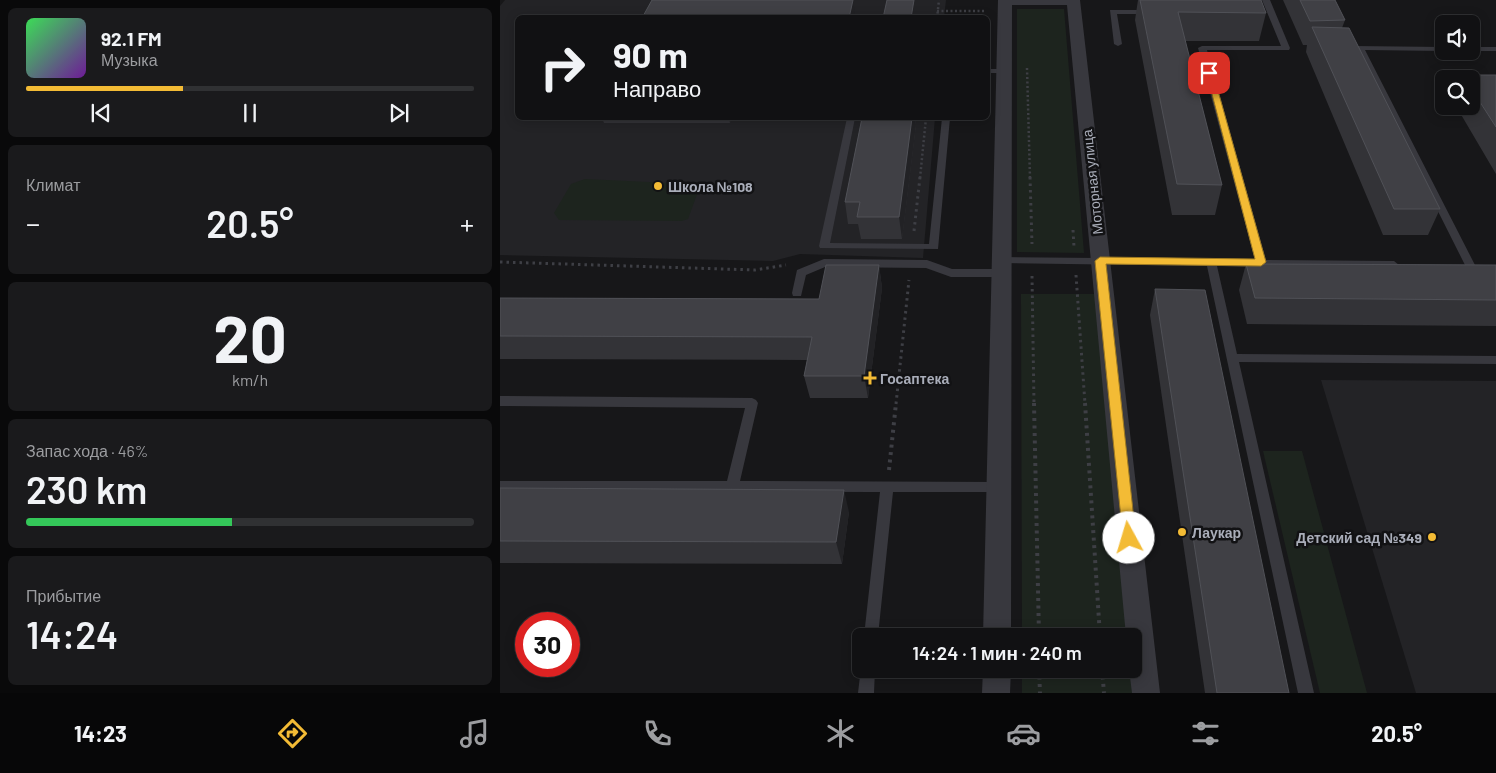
<!DOCTYPE html>
<html lang="ru">
<meta charset="utf-8">
<style>
:root{--surface:#111113;--page:#1a1a1c;--text:#f1f3f6;--muted:#9c9da0;--line:#303133;--accent:#f3bb35}
body{margin:0;font-family:Barlow,sans-serif;background:var(--page);color:var(--text);height:100vh;display:flex;flex-direction:column;font-size:19px;white-space:nowrap}
*{box-sizing:border-box;margin:0}
p{font-size:16px;color:var(--muted)}
.icon{flex:none;width:28px;height:28px;fill:none;stroke:currentColor;stroke-width:2;stroke-linecap:round;stroke-linejoin:round}
.map{position:relative;flex:1;overflow:hidden}
.sheet{display:flex;flex-direction:column;gap:8px;padding:8px;background:#09090a;width:500px}
.sheet>*{flex:none}
.hud{position:absolute;left:15px;top:15px;width:475px;height:105px;border-radius:8px;box-shadow:0 2px 12px #0003,0 0 0 1px var(--line);background:#111113;color:var(--text);overflow:hidden}
.tools{position:absolute;left:935px;top:15px;display:grid;gap:10px}
.tools a{display:grid;place-items:center;width:45px;height:45px;border-radius:8px;background:var(--surface);box-shadow:0 2px 12px #0003,0 0 0 1px var(--line);font-size:25px}
.speed{position:absolute;left:15px;top:612px;display:flex;gap:10px;font-size:25px;font-weight:700;text-align:center}
.speed>*{display:grid;place-content:center;width:65px;height:65px;border-radius:50%;background:var(--surface);box-shadow:0 2px 12px #0003,0 0 0 1px var(--line);line-height:1}
.speed .limit{border:8px solid #d22;background:#fff;color:#111}
.pin{position:absolute;display:grid;place-items:center;width:42px;height:42px;color:#fff;margin:-21px;border-radius:10px;box-shadow:0 2px 8px #0006}
.me{position:absolute;width:55px;margin:-28px;rotate:354deg;stroke-linejoin:round;filter:drop-shadow(0 0 4px #0008)}
.turn{display:flex;align-items:center;gap:18px;height:105px;padding:0 15px;font-size:22px}
.turn .icon{width:65px;height:65px;stroke-width:2.5}
.turn b{display:block;font-size:35px;line-height:42px}
.big{font-size:38px;font-weight:600;line-height:1.1}
.sheet .card{flex:1;display:flex;flex-direction:column;justify-content:center;gap:8px;min-width:0;padding:0 18px;border-radius:8px;background:var(--page)}
.sheet .dial{align-items:center;gap:0}
.dial b{font-size:65px;line-height:1}
.song{display:flex;align-items:center;gap:15px}
.cover{width:60px;height:60px;border-radius:8px;background:linear-gradient(135deg,hsl(130 70% 55%),hsl(280 70% 35%))}
.played{height:5px;border-radius:2px;background:linear-gradient(90deg,var(--accent) 35%,var(--line) 35%)}
.keys{display:flex;justify-content:space-around;direction:ltr}
.heat{display:flex;justify-content:space-between;align-items:center;font-size:28px;direction:ltr}
.charge{height:8px;border-radius:4px;background:linear-gradient(90deg,#34c759 46%,var(--line) 0)}
.trip{position:absolute;left:352px;top:628px;width:290px;height:50px;border-radius:8px;background:var(--surface);box-shadow:0 2px 12px #0003,0 0 0 1px var(--line);font-weight:600;line-height:50px;text-align:center}
.tabs{display:flex;height:80px;justify-content:space-around;align-items:center;background:#070708;color:var(--muted)}
.tabs .icon{width:35px;height:35px}
.tabs .active{color:var(--accent)}
.tabs b{font-size:22px;color:var(--text)}
main{display:flex;flex:1;min-height:0}
.map>svg:first-child{display:block}
.built{fill:#232326}
.green{fill:#1d241e}
.lines{fill:none;stroke-linecap:round;stroke-linejoin:round}
.path-far2{stroke:#3e3f45;stroke-width:2.5;stroke-dasharray:2 2.5;stroke-linecap:butt}
.path-far1{stroke:#3e3f45;stroke-width:3;stroke-dasharray:2.5 4;stroke-linecap:butt}
.path{stroke:#3e3f45;stroke-width:4;stroke-dasharray:3 4.5;stroke-linecap:butt}
.lane{fill:#38383e;fill-rule:evenodd}
.street{fill:#38383e;fill-rule:evenodd}
.wall{fill:#333337}
.shaded-wall{fill:#222225}
.building{fill:#404045;stroke:#505157}
.route{fill:#f3bb35;stroke:#9e7a22}
.poi-dot{fill:#f3bb35;stroke:#121214;stroke-width:2}
.labels{text-anchor:middle;dominant-baseline:central;stroke-width:5;stroke-linejoin:round;paint-order:stroke}
.street-label{font-size:14px;fill:#a9adb9;stroke:#121214}
.poi-label{font-size:14px;font-weight:bold;fill:#a9adb9;stroke:#121214;text-anchor:start}
</style>
<main>
<section class="sheet">
<div class="card">
<div class="song"><i class="cover"></i><div><b>92.1 FM</b><p>Музыка</p></div></div>
<div class="played"></div>
<div class="keys"><svg class="icon" aria-label="previous" viewBox="0 0 24 24"><path d="M18 5L8 12l10 7zM5 5v14"/></svg><svg class="icon" aria-label="pause" viewBox="0 0 24 24"><path d="M8 5v14M16 5v14"/></svg><svg class="icon" aria-label="next" viewBox="0 0 24 24"><path d="M6 5l10 7-10 7zM19 5v14"/></svg></div>
</div>
<div class="card"><p>Климат</p>
<div class="heat"><a>−</a><b class="big">20.5°</b><a>+</a></div>
</div>
<div class="card dial"><b>20</b><p>km/h</p></div>
<div class="card"><p>Запас хода · 46%</p><b class="big">230 km</b><div class="charge"></div></div>
<div class="card"><p>Прибытие</p><b class="big">14:24</b></div>
</section>
<div class="map">
<svg width="996" height="693" viewBox="0 0 996 693">
<rect width="100%" height="100%" fill="#171719"/>
<g class="built">
<polygon points="5,0 446,0 444,18 18,18 18,118 435,118 423,258 300,254 273,261 0,255 0,6"/>
<polygon points="821,380 996,381 996,693 916,693"/>
</g>
<g class="green">
<polygon points="517,9 564,9 584,253 517,252"/>
<polygon points="85,179 191,184 198,185 199,189 188,219 182,221 59,220 54,213 71,184"/>
<polygon points="521,294 599,294 630,636 522,636"/>
<polygon points="763,451 802,451 867,693 820,693"/>
<polygon points="522,669 633,669 635,693 522,693"/>
</g>
<g class="lines">
<g class="path-far2">
<polyline points="437,11 484,11"/>
<polyline points="437,18 439,0"/>
<polyline points="527,68 530,178"/>
<polyline points="420,178 426,118"/>
</g>
<g class="path-far1">
<polyline points="530,177 532,244"/>
<polyline points="573,230 574,247"/>
<polyline points="414,231 420,177"/>
<polyline points="0,262 255,270 286,265"/>
<polyline points="576,275 585,404"/>
<polyline points="532,276 534,404"/>
<polyline points="396,404 409,280"/>
</g>
<g class="path">
<polyline points="534,403 539,636"/>
<polyline points="585,403 600,636"/>
<polyline points="389,470 396,403"/>
<polyline points="539,669 540,693"/>
<polyline points="602,669 604,693"/>
</g>
<g class="lane">
<polygon points="762,0 770,0 790,48 789,50 707,50 766,260 894,261 899,265 894,269 717,266 737,354 996,356 996,364 739,362 814,693 798,693 707,266 503,263 498,260 503,257 707,259 711,258 715,259 755,260 698,48 702,46 781,46"/>
<polygon points="610,10 652,10 656,12 652,14 617,14 622,44 618,46 614,44"/>
<polygon points="853,46 944,47 944,51 865,50 976,267 975,269 971,271 966,267 857,50 852,48"/>
<rect x="971" y="47" width="25" height="4"/>
<polygon points="488,69 504,69 508,71 504,73 488,73"/>
<polygon points="347,118 355,118 330,243 429,244 442,118 450,118 438,249 320,248 319,246"/>
<polygon points="324,259 427,260 452,269 503,269 508,273 503,277 451,277 426,268 325,267 306,275 301,296 293,296 292,293 297,270"/>
<polygon points="0,396 252,398 256,400 258,403 240,481 499,482 504,483 505,487 504,491 499,492 393,492 378,636 364,636 380,492 0,491 0,481 227,481 245,408 0,406"/>
<polygon points="361,667 361,669 375,669 374,693 358,693"/>
</g>
<g class="street">
<polygon points="498,0 580,0 660,693 632,693 629,669 634,669 634,636 626,636 567,5 512,5 511,636 483,636"/>
<polygon points="483,669 511,669 510,693 482,693"/>
</g>
</g>
<g class="wall">
<polygon points="638,0 761,0 766,13 759,41 685,41 722,185 715,215 672,215 635,20"/>
<polygon points="783,0 835,0 845,20 842,28 940,209 928,235 883,235 806,52 807,45 803,45"/>
<polygon points="963,75 996,75 996,174 956,106 971,106 971,79 962,79"/>
<polygon points="102,118 232,118 230,123 104,123"/>
<polygon points="362,118 415,118 416,125 402,239 361,239 358,224 348,224 345,202"/>
<polygon points="746,264 996,265 996,326 747,324 739,290"/>
<polygon points="379,265 382,288 368,398 310,398 304,376 307,360 0,359 0,298 319,299"/>
<polygon points="655,289 789,693 705,693 650,315"/>
<polygon points="0,488 349,512 342,564 0,563"/>
</g>
<g class="shaded-wall">
<polygon points="353,0 355,14 354,18 349,18"/>
<polygon points="414,0 414,18 411,18"/>
<polygon points="229,118 232,118 230,123"/>
<polygon points="412,118 415,118 416,125 402,239 399,217"/>
<polygon points="379,265 382,288 368,398 364,376"/>
<polygon points="344,490 349,512 342,564 336,542"/>
</g>
<g class="building">
<polygon points="152,0 353,0 349,18 142,18"/>
<polygon points="387,0 414,0 411,18 383,18"/>
<polygon points="640,0 761,0 766,13 678,12 722,185 677,184"/>
<polygon points="800,0 835,0 845,20 810,21"/>
<polygon points="812,27 849,28 940,209 894,209"/>
<polygon points="963,75 996,75 996,127 971,88 971,79 966,79"/>
<polygon points="362,118 412,118 399,217 357,217 360,202 345,202"/>
<polygon points="746,264 996,265 996,300 755,298"/>
<polygon points="326,265 379,265 364,376 304,376 312,337 0,336 0,298 319,299"/>
<polygon points="655,289 705,290 789,693 717,693"/>
<polygon points="0,488 344,490 336,542 0,541"/>
</g>
<polygon class="route" points="706,71 713,73 766,262 761,266 606,264 636,538 634,542 629,544 625,542 623,538 595,261 600,257 755,259"/>
<g class="poi-dot">
<circle cx="158" cy="186" r="5"/>
<path d="M367.5 370.5h5v5h5v5h-5v5h-5v-5h-5v-5h5z"/>
<circle cx="682" cy="532" r="5"/>
<circle cx="932" cy="537" r="5"/>
</g>
<g class="labels">
<g class="street-label">
<text transform="translate(592 182) rotate(-96)">Моторная улица</text>
</g>
<g class="poi-label">
<text x="168" y="186">Школа №108</text>
<text x="380" y="378">Госаптека</text>
<text x="692" y="532">Лаукар</text>
<text x="922" y="537" text-anchor="end">Детский сад №349</text>
</g>
</g>
</svg>
<div class="tools">
<a><svg class="icon" aria-label="sound" viewBox="0 0 24 24"><path d="M4 9h4l5-4v14l-5-4H4zM17 9q2 3 0 6"/></svg></a>
<a><svg class="icon" aria-label="search" viewBox="0 0 24 24"><circle cx="10" cy="10" r="6"/><path d="M15 15l6 6"/></svg></a>
</div>
<div class="speed"><div class="limit">30</div></div>
<div class="pin" style="left:709px;top:73px;background:#d93025"><svg class="icon" aria-label="arrive" viewBox="0 0 24 24"><path d="M6 21V4h12l-3 4 3 4H6"/></svg></div>
<svg class="me" style="left:629px;top:538px" viewBox="-20 -20 40 40"><circle r="19" fill="#fff"/><path d="M0-13L10 11 0 6-10 11z" fill="#f3bb35"/></svg>
<div class="trip">14:24 · 1 мин · 240 m</div>
<div class="hud">
<div class="turn"><svg class="icon" aria-label="right" viewBox="0 0 24 24"><path d="M7 20v-9h11M14 6l5 5-5 5"/></svg><div><b>90 m</b>Направо</div></div>
</div>
</div>
</main>
<nav class="tabs">
<b>14:23</b>
<svg class="icon active" aria-label="directions" viewBox="0 0 24 24"><path d="M12 3l9 9-9 9-9-9zM9 14v-3h6M13 9l2 2-2 2"/></svg>
<svg class="icon" aria-label="music" viewBox="0 0 24 24"><path d="M9 18V5l10-2v13"/><circle cx="6" cy="18" r="3"/><circle cx="16" cy="16" r="3"/></svg>
<svg class="icon" aria-label="phone" viewBox="0 0 24 24"><path d="M5 4h4l2 5-3 2q2 4 5 5l2-3 5 2v4C11 20 4 13 5 4z"/></svg>
<svg class="icon" aria-label="climate" viewBox="0 0 24 24"><path d="M12 3v18M4 7l16 10M4 17L20 7"/></svg>
<svg class="icon" aria-label="car" viewBox="0 0 24 24"><path d="M5 17H2v-5l4-1 3-4h7l3 4 3 1v5h-3M9 17h6M6 11h13"/><circle cx="7" cy="17" r="2"/><circle cx="17" cy="17" r="2"/></svg>
<svg class="icon" aria-label="filters" viewBox="0 0 24 24"><path d="M4 7h16M4 17h16"/><circle cx="9" cy="7" r="2"/><circle cx="15" cy="17" r="2"/></svg>
<b>20.5°</b>
</nav>
